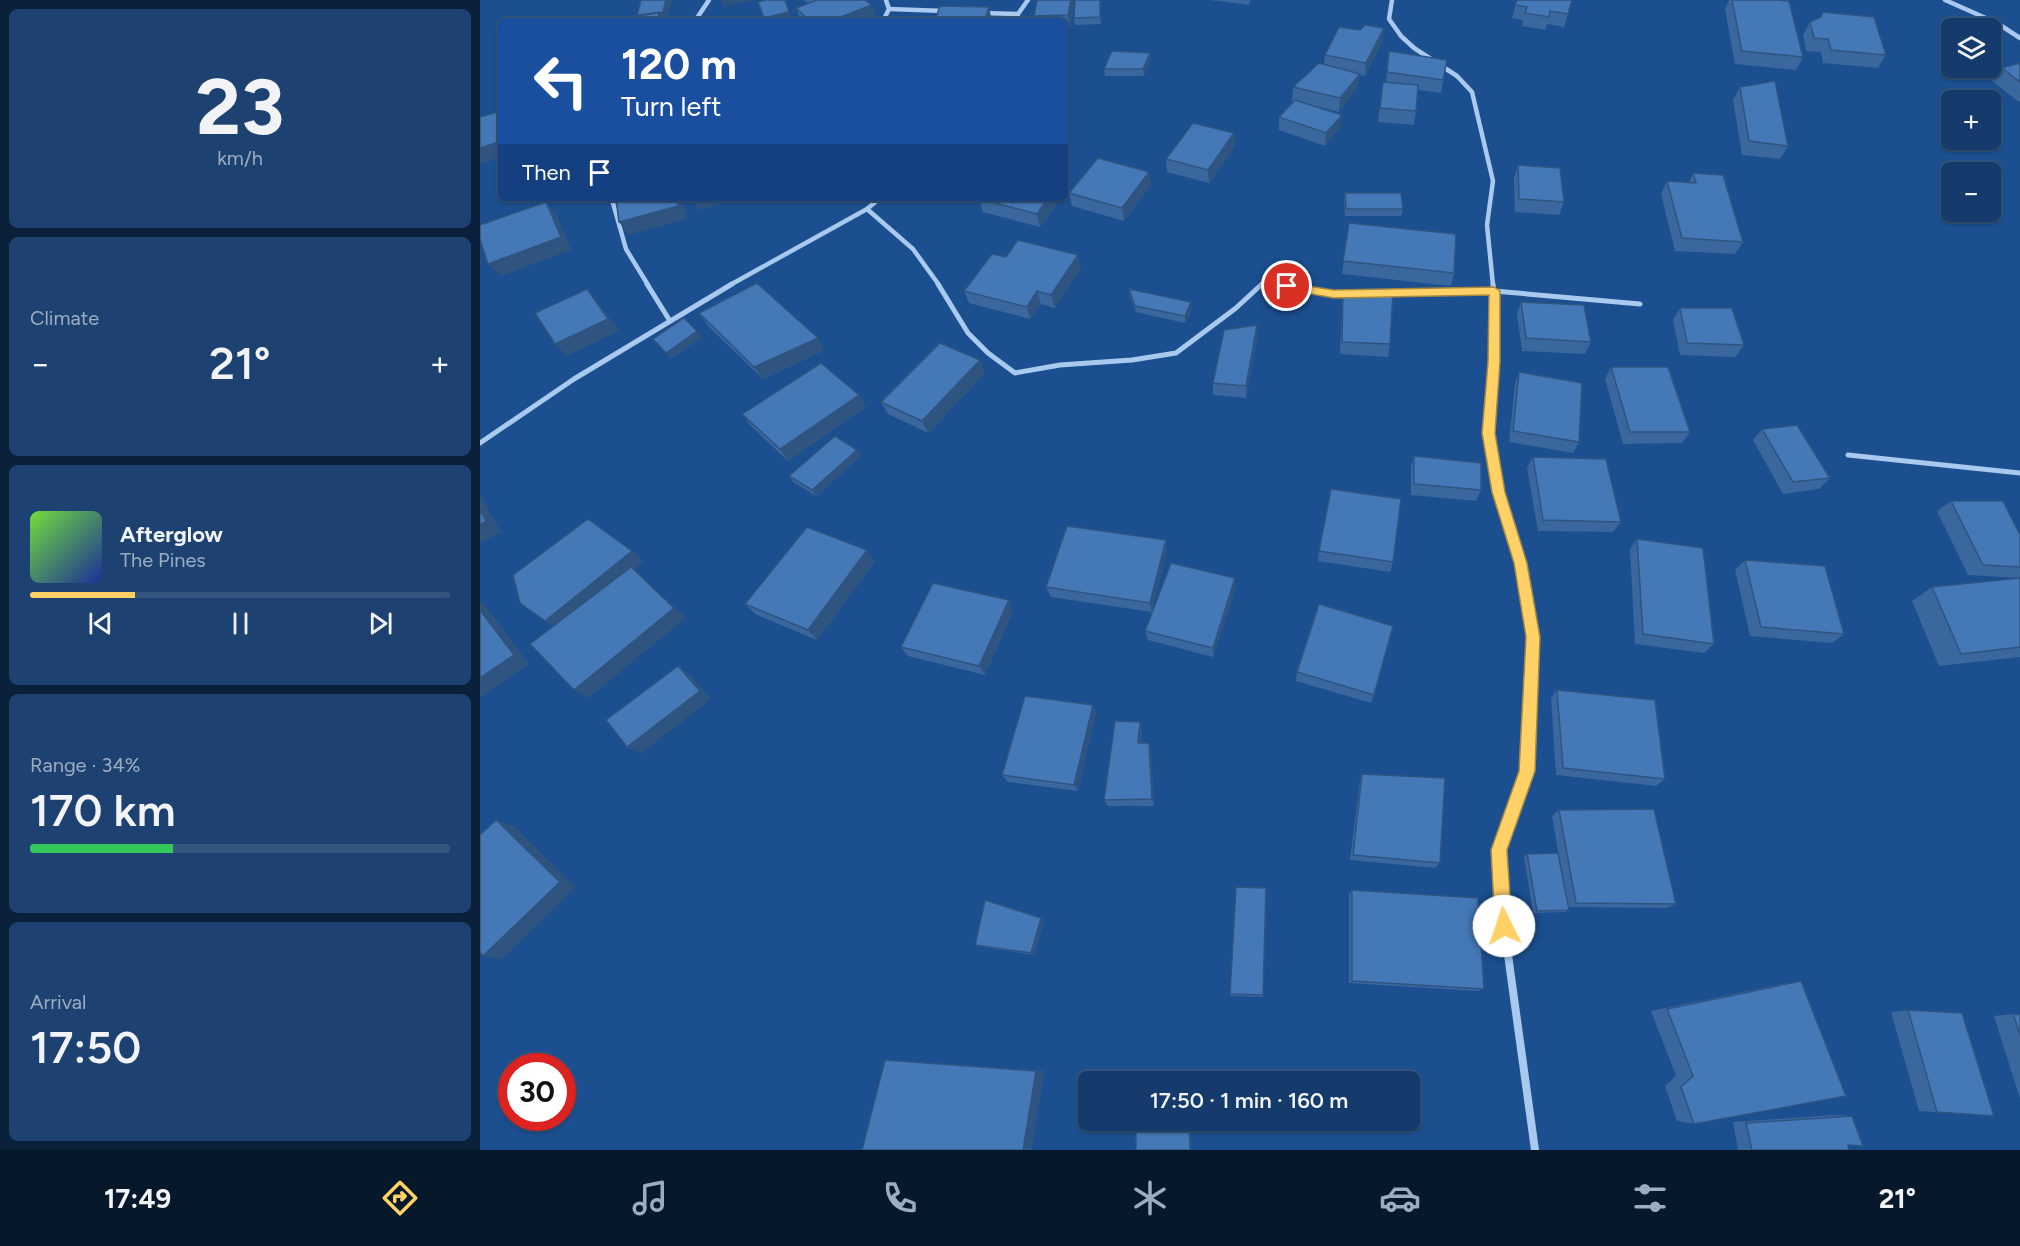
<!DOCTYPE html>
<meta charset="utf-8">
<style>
:root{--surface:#143b6b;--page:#1d4271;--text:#f1f3f6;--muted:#9dadc1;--line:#33557e;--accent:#ffd166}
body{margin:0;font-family:Figtree,sans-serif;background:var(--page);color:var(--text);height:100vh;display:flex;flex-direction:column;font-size:22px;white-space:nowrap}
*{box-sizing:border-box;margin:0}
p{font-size:20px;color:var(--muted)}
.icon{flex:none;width:33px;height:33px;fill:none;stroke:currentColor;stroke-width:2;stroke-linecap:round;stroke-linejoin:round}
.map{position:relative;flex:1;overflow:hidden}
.drawer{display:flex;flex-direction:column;gap:9px;padding:9px;background:#0b203b;width:480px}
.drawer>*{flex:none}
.banner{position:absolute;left:18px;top:18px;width:570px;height:183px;border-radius:9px;box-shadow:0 2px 4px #0004,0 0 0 2px var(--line);background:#1a4fa0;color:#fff;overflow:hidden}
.buttons{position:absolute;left:1461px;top:18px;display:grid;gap:12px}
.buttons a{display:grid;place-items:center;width:60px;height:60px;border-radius:9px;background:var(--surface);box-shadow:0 2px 4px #0004,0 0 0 2px var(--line);font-size:30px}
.speed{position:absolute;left:18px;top:1053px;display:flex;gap:12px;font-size:30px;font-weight:700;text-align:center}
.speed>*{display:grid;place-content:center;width:78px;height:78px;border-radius:50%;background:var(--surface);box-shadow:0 2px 4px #0004,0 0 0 2px var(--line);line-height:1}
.speed .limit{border:9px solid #d22;background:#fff;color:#111}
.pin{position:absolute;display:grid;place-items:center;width:51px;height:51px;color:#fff;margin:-26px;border:3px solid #fff;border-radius:50%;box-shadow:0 2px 6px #0007}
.me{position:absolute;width:66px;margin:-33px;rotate:356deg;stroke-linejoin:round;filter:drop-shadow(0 0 4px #0008)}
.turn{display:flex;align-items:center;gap:21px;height:126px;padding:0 24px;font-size:27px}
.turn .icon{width:78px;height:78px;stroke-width:2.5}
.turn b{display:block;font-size:42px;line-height:51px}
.then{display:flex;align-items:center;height:57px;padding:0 24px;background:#0003;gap:12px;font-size:22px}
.big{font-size:45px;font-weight:600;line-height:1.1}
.drawer .tile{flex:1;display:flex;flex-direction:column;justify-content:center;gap:9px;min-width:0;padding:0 21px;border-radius:9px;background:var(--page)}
.drawer .dial{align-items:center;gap:0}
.dial b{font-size:78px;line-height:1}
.song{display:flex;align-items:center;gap:18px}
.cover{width:72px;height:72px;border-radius:9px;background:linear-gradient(135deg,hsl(100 70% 55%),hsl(230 70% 35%))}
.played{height:6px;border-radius:3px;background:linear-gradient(90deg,var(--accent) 25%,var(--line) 25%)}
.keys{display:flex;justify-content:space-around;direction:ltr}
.heat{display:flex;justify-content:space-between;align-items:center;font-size:33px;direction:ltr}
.charge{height:9px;border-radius:4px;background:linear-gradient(90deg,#34c759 34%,var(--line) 0)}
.trip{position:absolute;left:598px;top:1071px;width:342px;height:60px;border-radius:9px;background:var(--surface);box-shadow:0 2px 4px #0004,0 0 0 2px var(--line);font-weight:600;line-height:60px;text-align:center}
.menu{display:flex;height:96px;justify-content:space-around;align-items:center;background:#08182b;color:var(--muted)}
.menu .icon{width:42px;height:42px}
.menu .selected{color:var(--accent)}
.menu b{font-size:27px;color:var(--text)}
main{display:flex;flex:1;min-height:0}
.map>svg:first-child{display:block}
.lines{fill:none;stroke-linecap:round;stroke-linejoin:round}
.minor-far2{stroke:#a9c9ee;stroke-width:4.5}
.minor-far1{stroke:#a9c9ee;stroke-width:5}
.minor{stroke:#a9c9ee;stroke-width:8}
.wall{fill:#3a679d}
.shaded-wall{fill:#305480}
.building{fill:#4478b7;stroke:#305480;stroke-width:1.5}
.route{fill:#ffd166;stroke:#a68842;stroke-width:1.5}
</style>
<main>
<section class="drawer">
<div class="tile dial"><b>23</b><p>km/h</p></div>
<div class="tile"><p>Climate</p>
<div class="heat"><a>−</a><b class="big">21°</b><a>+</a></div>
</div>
<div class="tile">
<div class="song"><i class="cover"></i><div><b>Afterglow</b><p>The Pines</p></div></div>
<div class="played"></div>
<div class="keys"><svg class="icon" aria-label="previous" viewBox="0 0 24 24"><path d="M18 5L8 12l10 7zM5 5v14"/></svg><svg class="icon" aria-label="pause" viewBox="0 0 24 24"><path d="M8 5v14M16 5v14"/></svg><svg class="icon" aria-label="next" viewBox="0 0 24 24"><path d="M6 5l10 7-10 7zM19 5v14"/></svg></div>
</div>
<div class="tile"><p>Range · 34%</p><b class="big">170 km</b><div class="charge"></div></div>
<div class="tile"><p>Arrival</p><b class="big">17:50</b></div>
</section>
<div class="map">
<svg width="1540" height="1150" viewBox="0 0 1540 1150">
<rect width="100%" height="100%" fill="#1b4f8f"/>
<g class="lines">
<g class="minor-far2">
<polyline points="912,0 909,19 921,36 934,48 977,76 992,92 1013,181 1007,225 1013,285"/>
<polyline points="1465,0 1517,23 1540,38"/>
<polyline points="409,9 465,11"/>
<polyline points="502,13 538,14"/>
<polyline points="215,21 229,0"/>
<polyline points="403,21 409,9 406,0"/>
<polyline points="537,21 538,14 548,0"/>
<polyline points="135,198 133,203 146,249 168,285"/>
<polyline points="387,209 433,249 459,285"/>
<polyline points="250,285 387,209 400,198"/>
<polyline points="781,285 783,283 796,285"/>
</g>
<g class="minor-far1">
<polyline points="167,284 190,321"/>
<polyline points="458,284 488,333 508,353 535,373 580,365 652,360 696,353 756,308 782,284"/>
<polyline points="786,284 854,294 869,294"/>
<path d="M 1013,284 C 1017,315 1015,349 1012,380 C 1011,397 1007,417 1008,435 C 1016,511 1055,581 1052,659"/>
<polyline points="906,294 1014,291 1160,304"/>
<polyline points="0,443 94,379 252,284"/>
<polyline points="1368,455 1540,473"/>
</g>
<polyline class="minor" points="1052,657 1047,771 1019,851 1024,926 1055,1150"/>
</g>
<g class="wall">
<polygon points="323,0 385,0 392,5 396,19 390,21 321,21 316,8 328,3"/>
<polygon points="557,0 593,0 594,5 590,28 585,28 585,21 555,21 554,16"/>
<polygon points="621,0 621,24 595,25 594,18"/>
<polygon points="730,0 770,0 769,5"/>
<polygon points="1037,0 1088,14 1084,27 1067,24 1065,30 1042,26 1043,20 1032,18"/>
<polygon points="1249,0 1298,0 1323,57 1316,70 1255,64 1245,9"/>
<polygon points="1343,12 1406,55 1398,68 1343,63 1341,52 1326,51 1323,35 1330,22 1340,18"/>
<polygon points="903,41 885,76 879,75 878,87 859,112 836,106 860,128 845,146 799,130 799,117 813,101 812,101 813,87 844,64 845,55"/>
<polygon points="909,51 967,60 961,93 938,90 936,111 934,125 898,122 903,82 906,82"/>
<polygon points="670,53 670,60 664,76 625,76 624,69"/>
<polygon points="1540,63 1540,102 1539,102 1512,81 1522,68"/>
<polygon points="1260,87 1308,146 1300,159 1262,155 1253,100"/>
<polygon points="755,147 729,183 687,172 686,159"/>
<polygon points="1038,165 1084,202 1079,215 1035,212 1034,178"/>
<polygon points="1213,173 1263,242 1255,254 1195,251 1181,194 1187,181 1209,182"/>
<polygon points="671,185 644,221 592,206 589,193"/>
<polygon points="865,193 923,209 921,216 865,216 864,199"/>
<polygon points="500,198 581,198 560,227 503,212 499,199"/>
<polygon points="869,223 974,273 971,286 862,274"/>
<polygon points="526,257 601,268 575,308 561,304 550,319 489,303 484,291"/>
<polygon points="649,289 712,309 705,323 656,312 650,296"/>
<polygon points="863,292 910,344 908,357 860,354 862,304"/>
<polygon points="1041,302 1111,342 1105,354 1042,351 1037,314"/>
<polygon points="1200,308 1264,345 1255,357 1200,355 1193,320"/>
<polygon points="219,313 345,350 283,379 228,326"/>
<polygon points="777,337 766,398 733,395 733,383"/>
<polygon points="1131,367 1210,432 1202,443 1143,444 1125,379"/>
<polygon points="1039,372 1099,442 1093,453 1029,442 1035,384"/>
<polygon points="505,373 448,433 408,414 401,402"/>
<polygon points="386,407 308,461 271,426 262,414"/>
<polygon points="1282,429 1350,478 1339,489 1303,494 1273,440"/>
<polygon points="377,450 381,456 336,496 313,482 309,476"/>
<polygon points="934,456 1001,490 996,501 931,495 931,467"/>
<polygon points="1053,457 1141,522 1133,532 1058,531 1047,468"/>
<polygon points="1471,501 1540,535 1540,578 1488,575 1457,511"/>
<polygon points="1157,539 1234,644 1224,653 1155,644 1150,549"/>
<polygon points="687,550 672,612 571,597 566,587"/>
<polygon points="839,551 913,562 910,572 838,561"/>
<polygon points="1265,560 1364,634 1352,643 1270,636 1255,570"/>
<polygon points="395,561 337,640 275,614 265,604"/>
<polygon points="1540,578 1540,657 1459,666 1432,601 1452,587"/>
<polygon points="756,588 733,657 668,640 665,631"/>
<polygon points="533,610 505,675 428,656 421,647"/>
<polygon points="817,672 894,695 891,703 816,681"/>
<polygon points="1077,690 1185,779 1176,786 1076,775 1071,698"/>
<polygon points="613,705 616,713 598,791 528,782 522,775"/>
<polygon points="662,729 661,743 671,750 674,806 628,806 624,800"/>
<polygon points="882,774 960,863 955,868 870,860 880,780"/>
<polygon points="1079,810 1196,904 1186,908 1088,907 1089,910 1085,912 1053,913 1044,856 1047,854 1087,903 1072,816"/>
<polygon points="786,888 783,997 751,996 750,994"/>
<polygon points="872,890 1004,989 998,991 869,983 869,894"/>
<polygon points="561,918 564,920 554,955 498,946 495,945"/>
<polygon points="1321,981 1214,1124 1197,1121 1185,1086 1196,1076 1171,1011 1301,984"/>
<polygon points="1428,1010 1514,1116 1439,1111 1411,1012"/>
<polygon points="1533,1014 1540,1015 1540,1099 1514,1016"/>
<polygon points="405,1060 564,1071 551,1150"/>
<polygon points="1355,1115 1372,1116 1368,1145 1369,1150 1258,1150 1253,1122"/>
<polygon points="711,1123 711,1150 656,1150 656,1129 659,1127"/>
</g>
<g class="shaded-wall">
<polygon points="186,0 192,0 187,19 182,19 183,21 161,21 157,15"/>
<polygon points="241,0 274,0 244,6"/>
<polygon points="305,0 312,19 302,21 286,21 284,18"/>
<polygon points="591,0 593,0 594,5 590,28 588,15"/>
<polygon points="620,0 621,0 621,24 620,17"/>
<polygon points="392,5 396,19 390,21 350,21"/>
<polygon points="509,7 512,21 504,21"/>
<polygon points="904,28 903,41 885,76 886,63"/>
<polygon points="670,53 670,60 664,76 663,69"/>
<polygon points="880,74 878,87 859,112 860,98"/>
<polygon points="862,115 860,128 845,146 846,133"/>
<polygon points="754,133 755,147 729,183 728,170"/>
<polygon points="21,141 21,158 0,164 0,148"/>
<polygon points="669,172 671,185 644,221 642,208"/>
<polygon points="196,198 202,198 207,219 149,235 139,222"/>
<polygon points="211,198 261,198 219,210"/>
<polygon points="568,198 581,198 560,227 557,214"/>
<polygon points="66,202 77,215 91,250 21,276 8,264"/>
<polygon points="598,255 601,268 575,308 571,295"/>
<polygon points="107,289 118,302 139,331 87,356 75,344"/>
<polygon points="557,291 561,304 550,319 547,307"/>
<polygon points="711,302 712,309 705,323 705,316"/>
<polygon points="777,325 777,337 766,398 766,386"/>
<polygon points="217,331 222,337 191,359 186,353"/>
<polygon points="338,338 345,350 283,379 274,367"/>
<polygon points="500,360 505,373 448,433 442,421"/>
<polygon points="379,395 386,407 308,461 300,449"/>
<polygon points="377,450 381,456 336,496 332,490"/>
<polygon points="0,494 21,532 0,543"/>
<polygon points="686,540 687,550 672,612 670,603"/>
<polygon points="387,550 395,561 337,640 328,630"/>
<polygon points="152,551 164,561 154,569 163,577 206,618 108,698 94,690 80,630 65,621"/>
<polygon points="755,578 756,588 733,657 733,648"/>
<polygon points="529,600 533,610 505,675 499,666"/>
<polygon points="0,602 5,605 49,664 0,698"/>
<polygon points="198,666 210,675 231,699 161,754 147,747"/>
<polygon points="613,705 616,713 598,791 594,785"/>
<polygon points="660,722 662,729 660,750 658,743"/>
<polygon points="669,743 671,750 674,806 672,799"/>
<polygon points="16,820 34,826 96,887 22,959 3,956"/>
<polygon points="561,918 564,920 554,955 551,953"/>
<polygon points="556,1071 564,1071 551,1150 543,1150"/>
<polygon points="711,1123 711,1150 710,1150 709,1124"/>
</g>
<g class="building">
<polygon points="161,0 186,0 183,12 157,15"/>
<polygon points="286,0 305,0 309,12 284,18 278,2"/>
<polygon points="337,0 385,0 392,5 350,21 330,21 316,8"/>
<polygon points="557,0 591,0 588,15 554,16"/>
<polygon points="595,0 620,0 620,17 594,18"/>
<polygon points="1037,0 1092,0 1088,14 1070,11 1069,17 1045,13 1047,7 1035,5"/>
<polygon points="1252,0 1298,0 1309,1 1323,57 1262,51"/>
<polygon points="460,6 509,7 504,21 455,21"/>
<polygon points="1343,12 1394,17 1406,55 1351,50 1348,39 1334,38 1330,22 1341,17"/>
<polygon points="179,13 178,21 129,21 129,20"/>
<polygon points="885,25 904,28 886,63 845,55 859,27 880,30"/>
<polygon points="632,51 670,53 663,69 624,69"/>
<polygon points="909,51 967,60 963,80 907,72"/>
<polygon points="839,63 880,74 860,98 813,87"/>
<polygon points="1540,63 1540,82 1522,68"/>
<polygon points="1295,81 1308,146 1269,141 1260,87"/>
<polygon points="903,82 938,85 936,111 900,108"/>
<polygon points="815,100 862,115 846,133 799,117"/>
<polygon points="21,111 21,141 0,148 0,117"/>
<polygon points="713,123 754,133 728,170 686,159"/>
<polygon points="618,158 669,172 642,208 589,193"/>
<polygon points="1038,165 1080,168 1084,202 1039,199"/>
<polygon points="1213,173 1243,175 1263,242 1202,238 1187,181 1216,183"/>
<polygon points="865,193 921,193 923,209 866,209"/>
<polygon points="136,198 196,198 198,206 139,222"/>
<polygon points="500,198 568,198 557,214 499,199"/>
<polygon points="66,202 81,237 8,264 0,239 0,225"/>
<polygon points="869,223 976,234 974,273 863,261"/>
<polygon points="538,240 598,255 571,295 557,291 547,307 484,291 512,254 526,257"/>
<polygon points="277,283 338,338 274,367 219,313"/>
<polygon points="107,289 128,319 75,344 55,313"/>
<polygon points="649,289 711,302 705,316 655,306"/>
<polygon points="863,292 913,293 910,344 862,342"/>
<polygon points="1041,302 1104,305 1111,342 1046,338"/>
<polygon points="1200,308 1252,308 1264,345 1207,343"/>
<polygon points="204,318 217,331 186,353 173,339"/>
<polygon points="777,325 766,386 733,383 744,330"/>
<polygon points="460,343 500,360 442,421 401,402"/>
<polygon points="341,363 379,395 300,449 262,414"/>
<polygon points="1131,367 1188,367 1210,432 1150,432"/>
<polygon points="1039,372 1102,383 1099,442 1033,431"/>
<polygon points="1317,425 1350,478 1313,482 1282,429"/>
<polygon points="355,436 377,450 332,490 309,476"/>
<polygon points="934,456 1001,463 1001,490 934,484"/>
<polygon points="1053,457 1126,459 1141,522 1063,520"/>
<polygon points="851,489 921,499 913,562 839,551"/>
<polygon points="1471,501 1523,501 1540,535 1540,567 1503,565"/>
<polygon points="0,510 6,521 0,525"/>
<polygon points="108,519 152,551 65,621 40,603 33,575"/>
<polygon points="587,526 686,540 670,603 566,587"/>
<polygon points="327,527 387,550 328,630 265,604"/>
<polygon points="1157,539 1223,548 1234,644 1163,634"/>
<polygon points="1265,560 1345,566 1364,634 1281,627"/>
<polygon points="691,563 755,578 733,648 665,631"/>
<polygon points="151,567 194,608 94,690 50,644"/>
<polygon points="1540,578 1540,647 1481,654 1452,587"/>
<polygon points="453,583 529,600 499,666 421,647"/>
<polygon points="839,604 913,626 894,695 817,672"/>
<polygon points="0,610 34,655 0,678"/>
<polygon points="198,666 220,691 147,747 126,720"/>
<polygon points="1077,690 1175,700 1185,779 1083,768"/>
<polygon points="545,696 613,705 594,785 522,775"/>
<polygon points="635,721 660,722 658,743 669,743 672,799 624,800"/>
<polygon points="882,774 965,778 960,863 873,855"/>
<polygon points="1174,809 1196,904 1096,903 1079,810"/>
<polygon points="16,820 80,882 3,956 0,952 0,835"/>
<polygon points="1078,853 1089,910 1057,911 1047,854"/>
<polygon points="756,887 786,888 783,995 750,994"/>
<polygon points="872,890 998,898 1004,989 872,981"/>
<polygon points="505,900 561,918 551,953 495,945"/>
<polygon points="1321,981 1366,1096 1214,1124 1201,1087 1213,1076 1187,1009"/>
<polygon points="1428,1010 1482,1013 1514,1116 1457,1112"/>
<polygon points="1533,1014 1540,1015 1540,1034"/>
<polygon points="405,1060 556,1071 543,1150 382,1150"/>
<polygon points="1372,1116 1383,1146 1368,1145 1369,1150 1272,1150 1266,1123"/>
<polygon points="709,1124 710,1150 656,1150 656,1129"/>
</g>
<polygon class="route" points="807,283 854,290 1014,287 1020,291 1020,362 1015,433 1025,492 1047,563 1060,637 1055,771 1027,850 1032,926 1030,932 1024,934 1018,932 1015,926 1011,850 1039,771 1046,637 1034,563 1012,492 1002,433 1008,362 1009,295 854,298 803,289 801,286"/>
</svg>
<div class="buttons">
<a><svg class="icon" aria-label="layers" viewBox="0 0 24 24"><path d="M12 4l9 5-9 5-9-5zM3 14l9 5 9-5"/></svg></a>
<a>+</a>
<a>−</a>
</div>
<div class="speed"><div class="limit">30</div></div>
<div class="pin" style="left:807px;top:286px;background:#d93025"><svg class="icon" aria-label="arrive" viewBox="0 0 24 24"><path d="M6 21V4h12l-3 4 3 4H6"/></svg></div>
<svg class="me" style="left:1024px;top:926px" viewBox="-20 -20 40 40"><circle r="19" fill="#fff"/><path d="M0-13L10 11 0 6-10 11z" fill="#ffd166"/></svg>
<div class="trip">17:50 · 1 min · 160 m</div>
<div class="banner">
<div class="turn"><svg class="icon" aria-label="left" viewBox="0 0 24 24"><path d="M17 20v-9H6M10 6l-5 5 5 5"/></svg><div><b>120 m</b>Turn left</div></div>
<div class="then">Then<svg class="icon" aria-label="arrive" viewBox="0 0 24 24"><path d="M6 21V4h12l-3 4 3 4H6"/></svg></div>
</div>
</div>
</main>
<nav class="menu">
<b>17:49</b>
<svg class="icon selected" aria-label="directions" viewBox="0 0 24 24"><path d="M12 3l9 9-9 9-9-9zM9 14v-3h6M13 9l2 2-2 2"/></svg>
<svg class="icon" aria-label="music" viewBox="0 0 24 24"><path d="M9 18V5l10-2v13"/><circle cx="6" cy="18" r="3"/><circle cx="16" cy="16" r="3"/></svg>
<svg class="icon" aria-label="phone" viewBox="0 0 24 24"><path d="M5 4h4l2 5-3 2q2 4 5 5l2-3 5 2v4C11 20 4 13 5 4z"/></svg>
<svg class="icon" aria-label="climate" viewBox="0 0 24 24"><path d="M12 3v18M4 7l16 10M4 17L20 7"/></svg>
<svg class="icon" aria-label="car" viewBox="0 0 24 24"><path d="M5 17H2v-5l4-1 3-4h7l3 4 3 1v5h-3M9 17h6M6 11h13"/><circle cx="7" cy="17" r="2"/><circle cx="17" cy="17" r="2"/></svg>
<svg class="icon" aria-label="filters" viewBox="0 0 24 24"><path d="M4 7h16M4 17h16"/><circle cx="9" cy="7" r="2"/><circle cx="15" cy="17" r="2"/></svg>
<b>21°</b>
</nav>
